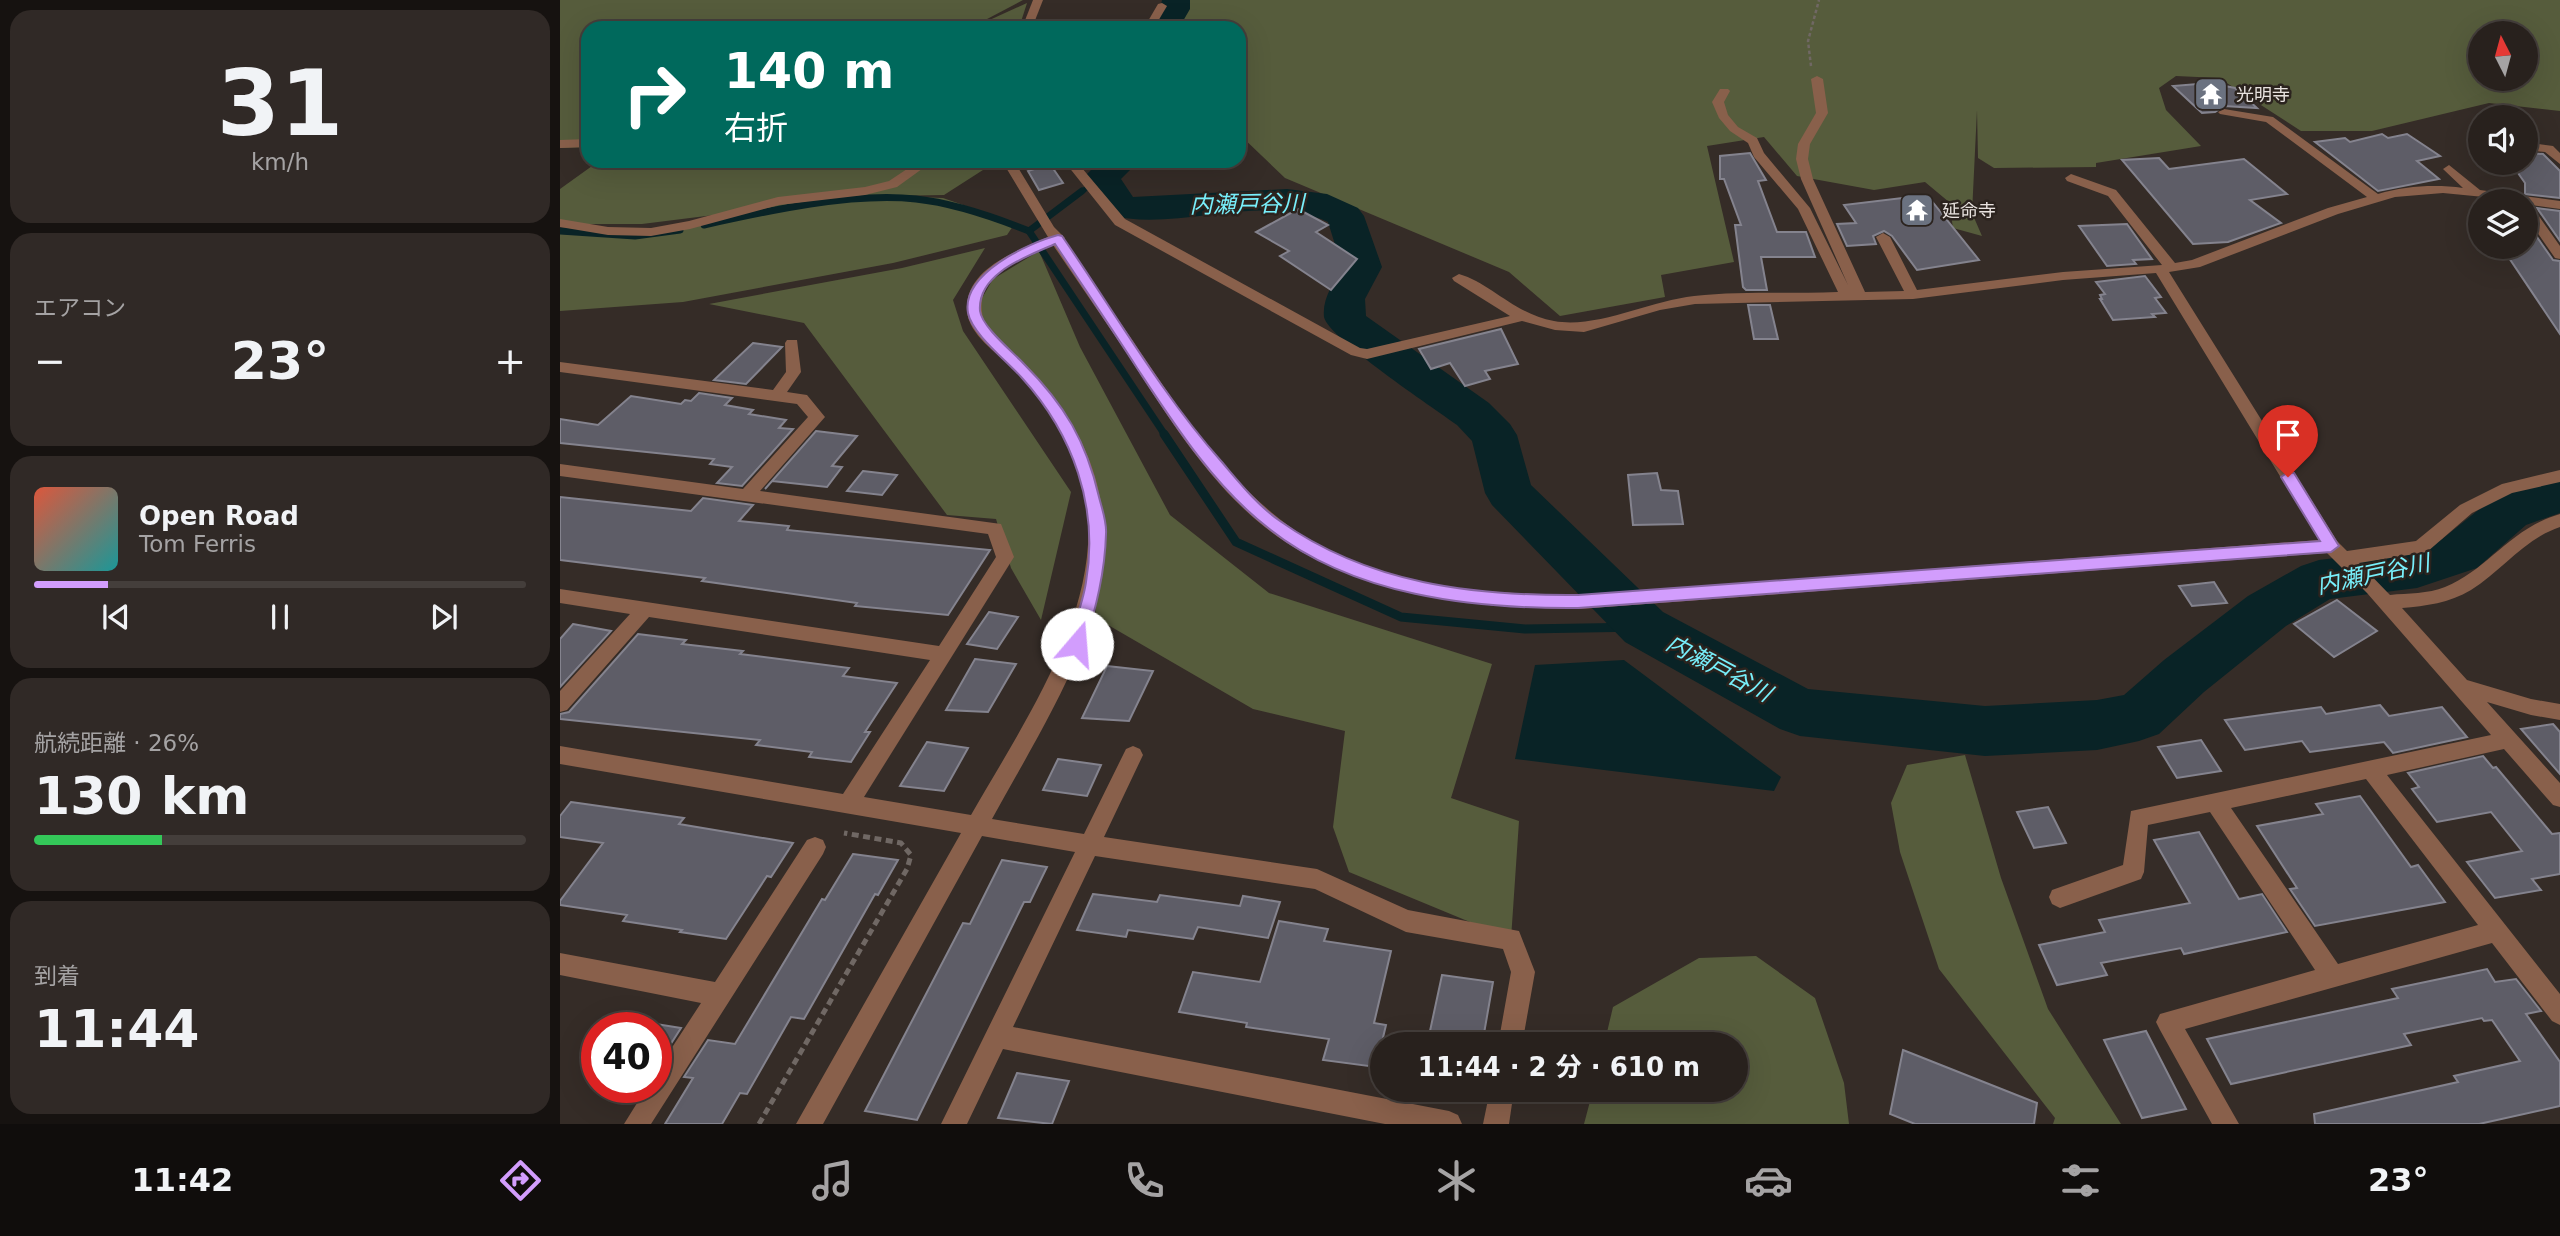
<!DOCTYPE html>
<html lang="ja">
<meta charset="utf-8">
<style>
:root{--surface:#28211d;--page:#302926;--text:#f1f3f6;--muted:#a5a3a4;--line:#443e3b;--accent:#d29dfd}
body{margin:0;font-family:"DejaVu Sans","Noto Sans JP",sans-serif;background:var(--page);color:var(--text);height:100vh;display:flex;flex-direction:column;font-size:26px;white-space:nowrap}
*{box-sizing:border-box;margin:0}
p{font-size:23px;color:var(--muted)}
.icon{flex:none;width:38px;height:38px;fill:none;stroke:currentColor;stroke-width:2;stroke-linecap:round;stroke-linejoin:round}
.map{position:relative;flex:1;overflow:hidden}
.sheet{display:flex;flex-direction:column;gap:10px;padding:10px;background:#161210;width:560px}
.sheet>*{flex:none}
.banner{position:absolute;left:21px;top:21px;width:665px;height:147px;border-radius:21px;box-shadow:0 7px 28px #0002,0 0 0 2px var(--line);background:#00695c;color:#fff;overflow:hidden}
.needle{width:46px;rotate:354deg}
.tools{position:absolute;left:1908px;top:21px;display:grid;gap:14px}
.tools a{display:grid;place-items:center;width:70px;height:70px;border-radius:50%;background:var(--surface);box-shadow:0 7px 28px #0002,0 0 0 2px var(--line);font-size:35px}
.speed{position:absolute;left:21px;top:1012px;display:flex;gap:14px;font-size:35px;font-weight:700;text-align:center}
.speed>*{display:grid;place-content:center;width:91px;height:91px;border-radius:50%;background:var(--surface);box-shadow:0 7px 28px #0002,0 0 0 2px var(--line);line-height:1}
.speed .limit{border:10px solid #d22;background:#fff;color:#111}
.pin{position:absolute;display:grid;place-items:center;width:60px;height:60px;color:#fff;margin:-72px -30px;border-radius:50% 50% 50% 0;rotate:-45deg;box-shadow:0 0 7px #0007}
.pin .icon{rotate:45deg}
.me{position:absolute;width:77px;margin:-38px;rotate:18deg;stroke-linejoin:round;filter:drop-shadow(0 0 5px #0008)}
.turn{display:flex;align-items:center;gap:24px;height:147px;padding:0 28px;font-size:32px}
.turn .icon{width:91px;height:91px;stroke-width:2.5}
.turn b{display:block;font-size:49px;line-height:60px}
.big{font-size:52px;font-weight:700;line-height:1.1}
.sheet .tile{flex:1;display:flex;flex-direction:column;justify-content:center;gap:10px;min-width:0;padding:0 24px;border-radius:21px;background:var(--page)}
.sheet .dial{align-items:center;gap:0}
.dial b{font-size:91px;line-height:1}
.song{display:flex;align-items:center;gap:21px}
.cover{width:84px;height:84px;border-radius:10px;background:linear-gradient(135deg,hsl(10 70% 55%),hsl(180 70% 35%))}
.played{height:7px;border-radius:4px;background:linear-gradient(90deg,var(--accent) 15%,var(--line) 15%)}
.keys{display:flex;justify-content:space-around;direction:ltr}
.heat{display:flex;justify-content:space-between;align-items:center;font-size:38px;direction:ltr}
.charge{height:10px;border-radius:5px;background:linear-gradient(90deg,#34c759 26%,var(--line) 0)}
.trip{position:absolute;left:810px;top:1032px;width:378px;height:70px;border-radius:35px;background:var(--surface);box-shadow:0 7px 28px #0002,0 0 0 2px var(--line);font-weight:700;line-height:70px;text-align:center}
.tabs{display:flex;height:112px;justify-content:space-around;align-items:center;background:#100d0c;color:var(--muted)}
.tabs .icon{width:49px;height:49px}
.tabs .selected{color:var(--accent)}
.tabs b{font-size:32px;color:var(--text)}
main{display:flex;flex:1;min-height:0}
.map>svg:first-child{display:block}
.green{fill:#565c3c;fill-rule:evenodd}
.water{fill:#092326}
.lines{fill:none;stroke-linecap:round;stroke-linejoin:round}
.stream-far2{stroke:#092326;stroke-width:5}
.stream-far1{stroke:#092326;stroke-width:7}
.stream{stroke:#092326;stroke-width:9}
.river{fill:#092326;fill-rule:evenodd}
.building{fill:#5e5d67;stroke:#84838e;stroke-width:2}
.path-far1{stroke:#706864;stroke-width:2.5;stroke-dasharray:3.5 2.5;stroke-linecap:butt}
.path{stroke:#706864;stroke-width:5;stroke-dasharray:7 4.5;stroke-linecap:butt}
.minor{fill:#89604b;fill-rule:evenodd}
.route{fill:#d29dfd;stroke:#8866a4;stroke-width:2}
.labels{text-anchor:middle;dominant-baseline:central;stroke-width:5;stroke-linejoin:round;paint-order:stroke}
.far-poi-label{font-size:18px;fill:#e8e2df;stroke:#2b231e;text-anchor:start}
.water-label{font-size:23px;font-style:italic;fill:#78f0fc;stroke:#2b231e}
</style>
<main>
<section class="sheet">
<div class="tile dial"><b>31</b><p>km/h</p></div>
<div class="tile"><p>エアコン</p>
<div class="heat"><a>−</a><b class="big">23°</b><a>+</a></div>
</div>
<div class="tile">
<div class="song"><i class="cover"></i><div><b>Open Road</b><p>Tom Ferris</p></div></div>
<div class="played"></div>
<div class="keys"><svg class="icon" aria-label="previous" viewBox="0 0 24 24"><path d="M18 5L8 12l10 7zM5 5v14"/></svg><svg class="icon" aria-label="pause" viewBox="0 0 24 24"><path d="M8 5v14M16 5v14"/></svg><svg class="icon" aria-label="next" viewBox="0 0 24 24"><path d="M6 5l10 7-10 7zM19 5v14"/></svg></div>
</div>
<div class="tile"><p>航続距離 · 26%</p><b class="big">130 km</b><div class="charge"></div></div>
<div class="tile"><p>到着</p><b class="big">11:44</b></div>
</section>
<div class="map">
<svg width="2000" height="1124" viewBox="0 0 2000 1124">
<rect width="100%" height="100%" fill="#352c27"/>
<g class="green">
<polygon points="0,0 463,0 410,28 28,28 28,147 0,148"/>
<path d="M 609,0 L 2000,0 L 2000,111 L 1929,103 L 1812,131 L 1741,131 L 1659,78 L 1616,76 L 1599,88 L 1606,110 L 1641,146 L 1536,163 L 1536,167 L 1434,168 L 1418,158 L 1417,110 L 1412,213 L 1422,236 L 1393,228 L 1389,202 L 1365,182 L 1314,190 L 1237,176 L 1204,137 L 1147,146 L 1174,262 L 1101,275 L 1105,297 L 1000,316 L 949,272 L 725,178 L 679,134 L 679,28 L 609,28 ZM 1920,33 L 1965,33 L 1965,79 L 1920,79 Z"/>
<polygon points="467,3 459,28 412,28"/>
<polygon points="39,161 437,161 384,195 325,196 383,198 455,223 447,235 333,263 123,302 0,311 0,233 94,234 283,199 82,224 0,224 0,189"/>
<polygon points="425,248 393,300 403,331 511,492 481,620 451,568 436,519 387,515 244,323 149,304 342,268"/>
<polygon points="479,251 520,347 610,515 709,593 932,664 891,798 959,821 951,939 789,872 773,827 785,731 693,709 536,618 528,478 488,401 414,312 433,279"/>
<polygon points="1405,755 1441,878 1488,1009 1561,1124 1493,1124 1495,1118 1379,969 1340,852 1331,803 1347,765"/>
<polygon points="1196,956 1255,998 1284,1083 1289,1124 1024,1124 1033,1090 1176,1090 1176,1045 1044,1045 1053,1007 1139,958"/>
</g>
<polygon class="water" points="1064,660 1221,777 1214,791 955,759 975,665"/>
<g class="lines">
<polyline class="stream-far2" points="520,193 542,177"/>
<g class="stream-far1">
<path d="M 144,225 C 207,211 292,192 356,199 C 394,203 434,217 469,231 L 522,191"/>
<polyline points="0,231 75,236 120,230"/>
<polyline points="469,231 605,435"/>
</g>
<polyline class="stream" points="604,434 676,542 841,617 965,629 1084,627"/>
<g class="river">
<polygon points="602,0 630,0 630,9 619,28 589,28 600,9"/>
<path d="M 540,161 L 579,161 L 561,179 L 573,197 L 727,189 L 767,194 L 798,208 L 804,216 L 822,267 L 805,299 L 806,316 L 929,403 L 950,424 L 957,435 L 971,485 L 1103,612 L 1248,689 L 1425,706 L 1537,700 L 1564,695 L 1604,660 L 1688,596 L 1741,566 L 1759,560 L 1856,548 L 1881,540 L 1932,499 L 2000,477 L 2000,513 L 1966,525 L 1917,568 L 1857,588 L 1770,599 L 1726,626 L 1644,692 L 1599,734 L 1579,741 L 1537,750 L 1425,756 L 1240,736 L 1220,729 L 1065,642 L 932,505 L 925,493 L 912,441 L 897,425 C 874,408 768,338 764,317 C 762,298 774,283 782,267 L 768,222 C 699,191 619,233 548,215 L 524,177 Z"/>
</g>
</g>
<g class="building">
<polygon points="1650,83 1675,88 1697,108 1664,106 1655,112 1642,113 1613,86"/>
<polygon points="1822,134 1828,138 1847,134 1880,156 1857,161 1879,179 1818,191 1755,142 1785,138 1790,142"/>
<polygon points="1190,153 1206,180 1198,181 1217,232 1246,232 1255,257 1201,257 1207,290 1186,290 1183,287 1175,225 1181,225 1164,179 1160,179 1160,156"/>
<polygon points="1965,153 1983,154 2000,171 2000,198 1965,194 1965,183 1951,163 1965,163"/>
<polygon points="1599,158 1609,169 1684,159 1727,194 1690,200 1721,223 1668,242 1633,244 1562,160"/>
<polygon points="490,164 503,183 479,190 468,171"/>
<polygon points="1367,195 1419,260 1357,270 1332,236 1324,231 1313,236 1316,244 1287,246 1277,224 1296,223 1284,205"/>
<polygon points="1977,208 2000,211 2000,241"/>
<polygon points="738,209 768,225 756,232 797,259 771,290 720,256 729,251 696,232"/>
<polygon points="1965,220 1993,260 2000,261 2000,334 1943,249 1965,251"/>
<polygon points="1567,224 1592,259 1573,260 1576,264 1547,266 1519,226"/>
<polygon points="1585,276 1601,297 1595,298 1606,313 1592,314 1595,317 1553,320 1540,299 1542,299 1540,295 1545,294 1536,282"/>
<polygon points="1188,305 1210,305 1218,339 1194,339"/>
<polygon points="941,329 958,364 925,371 930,379 905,386 890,363 871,369 859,349"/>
<polygon points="193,343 222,347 186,384 154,380"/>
<polygon points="139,393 172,398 165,405 193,410 189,414 226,420 219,428 233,429 182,486 157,483 172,467 150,464 154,459 0,443 0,419 38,425 71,396 121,404 125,400 131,401"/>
<polygon points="256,431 297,436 272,466 282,467 267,487 212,481 205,489"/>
<polygon points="303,471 337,475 322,495 287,491"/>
<polygon points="1097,473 1101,490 1118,491 1123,524 1073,525 1068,475"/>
<polygon points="0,497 131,511 143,498 193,505 179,521 229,526 227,530 430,550 388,615 295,606 297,603 142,581 145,578 0,560"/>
<polygon points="1654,582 1667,603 1632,606 1619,586"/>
<polygon points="1777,600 1817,631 1774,657 1734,624"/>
<polygon points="429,612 458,617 437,649 407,644"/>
<polygon points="13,624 51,631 0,687 0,639"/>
<polygon points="78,634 126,640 122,644 183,651 180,654 289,668 283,676 337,683 305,732 310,732 291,762 249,757 252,752 196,745 200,740 0,719 0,714 9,712"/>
<polygon points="415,659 456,664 428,712 386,710"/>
<polygon points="547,666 593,671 569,721 522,718"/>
<polygon points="1820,705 1829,716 1882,707 1907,737 1833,753 1824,742 1750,752 1742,741 1685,750 1665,720 1761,707 1766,714"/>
<polygon points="1993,724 2000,732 2000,774 1961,729"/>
<polygon points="1641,740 1661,771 1617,778 1598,747"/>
<polygon points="367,742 408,748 384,791 340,786"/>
<polygon points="1923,756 1933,768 1936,767 1992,834 2000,833 2000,874 1972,879 1981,890 1935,898 1907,862 1962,851 1931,812 1877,822 1852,789 1859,787 1848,773"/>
<polygon points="498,759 541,765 527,796 483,790"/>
<polygon points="1800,796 1851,867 1858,865 1885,902 1755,926 1730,889 1737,888 1697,826 1763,814 1756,804"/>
<polygon points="11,802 124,818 119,824 233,843 211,877 207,876 166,939 120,932 122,930 63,921 67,915 0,905 0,901 43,843 0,837 0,816"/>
<polygon points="1488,807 1506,843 1474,848 1457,812"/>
<polygon points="1639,832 1679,899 1702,894 1727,932 1624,954 1621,948 1541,963 1547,975 1497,985 1479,945 1545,932 1539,920 1630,903 1594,840"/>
<polygon points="293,854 338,860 318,895 315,894 244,1019 231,1017 187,1094 180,1093 162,1124 105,1124 133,1078 124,1077 148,1040 175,1044 262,899 265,900"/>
<polygon points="442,860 487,867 470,902 464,902 357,1120 305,1111 403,923 410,924"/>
<polygon points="533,894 597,902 600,895 680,906 683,896 720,902 708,938 638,927 633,939 568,930 566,937 517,930"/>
<polygon points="719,921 768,929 764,941 831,951 814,1023 826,1025 816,1067 763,1060 769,1039 686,1027 687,1023 619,1012 633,972 700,982"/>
<polygon points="1927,969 1935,982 1956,979 1981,1011 1966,1014 2000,1062 2000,1106 1919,1124 1755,1124 1754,1114 1898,1082 1894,1076 1960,1061 1932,1020 1924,1021 1922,1018 1844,1034 1851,1045 1671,1084 1647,1039 1838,998 1832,989"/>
<polygon points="882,975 933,982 922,1045 867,1045"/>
<polygon points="96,1024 121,1028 96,1067"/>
<polygon points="1586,1031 1626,1109 1582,1118 1544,1040"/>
<polygon points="1343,1050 1477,1103 1474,1124 1355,1124 1330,1114"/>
<polygon points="457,1073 509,1081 492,1124 438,1118"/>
</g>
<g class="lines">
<polyline class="path-far1" points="1251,66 1248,41 1259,0"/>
<polyline class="path" points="199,1124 347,869 351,855 341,843 284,833"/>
<g class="minor">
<polygon points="473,0 483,0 472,28 462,28"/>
<polygon points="602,3 607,6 594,28 584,28 598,4"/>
<path d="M 1257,76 L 1263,79 L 1268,113 L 1250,144 L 1248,159 L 1253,179 L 1305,292 L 1344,291 L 1316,237 L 1323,233 L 1330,237 L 1357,290 L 1503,272 L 1602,265 L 1548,196 L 1507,181 L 1505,178 L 1511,174 L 1556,190 L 1615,263 L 1632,260 L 1768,208 L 1807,197 L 1706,122 L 1660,114 L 1658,112 L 1664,109 L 1713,117 L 1818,194 C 1845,186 1875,184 1903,188 L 1883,169 L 1889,165 L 1920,190 L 2000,201 L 2000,209 L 1971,205 L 2000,246 L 2000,259 L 1995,258 L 1965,215 L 1965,201 L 1883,193 L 1835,197 L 1778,214 L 1640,267 L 1609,272 L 1777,541 L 1787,551 L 1856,541 L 1900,505 L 1942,484 L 2000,470 L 2000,482 L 1952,493 L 1912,513 L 1867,552 L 1799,563 L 1830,595 C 1848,593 1868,594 1885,587 C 1928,570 1949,529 2000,514 L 2000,527 C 1964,539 1942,571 1911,590 C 1889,603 1866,606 1842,608 L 1907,680 L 1971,699 L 2000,704 L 2000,720 L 1971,715 L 1927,702 L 2000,783 L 2000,807 L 1993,805 L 1944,749 L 1827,775 L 2000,994 L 2000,1025 L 1992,1021 L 1932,943 L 1625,1029 L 1679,1124 L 1652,1124 L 1600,1030 L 1596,1022 L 1600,1014 L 1755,970 L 1650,812 L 1588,825 L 1584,872 L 1581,879 L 1500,908 L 1492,904 L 1489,897 L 1492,890 L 1563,865 L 1571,811 L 1931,735 L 1807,593 L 1767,553 L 1019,609 C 923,608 827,599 742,552 C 661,507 611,421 562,346 C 539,312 516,279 493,245 C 465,257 417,273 422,312 C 424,334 451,349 465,364 C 476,375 487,387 496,400 C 604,548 506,684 432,819 L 524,834 L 566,749 L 573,746 L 580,749 L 583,755 L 544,837 L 757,869 L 848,910 L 959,931 L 975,972 L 962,1045 L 938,1045 L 951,972 L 943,949 L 846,932 L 755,889 L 535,856 L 453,1027 L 889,1111 L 898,1115 L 902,1124 L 825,1124 L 443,1049 L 407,1124 L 381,1124 L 515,852 L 422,836 L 263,1124 L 236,1124 L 401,833 L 0,764 L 0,746 L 283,794 L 370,660 L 89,617 L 7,710 L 0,712 L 0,691 L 70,614 L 0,603 L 0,589 L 379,646 L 436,557 L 428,534 L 0,476 L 0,464 L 183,489 L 248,417 L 237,404 L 0,372 L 0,362 L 213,390 L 226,372 L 225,343 L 227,340 L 237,340 L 241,372 L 227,392 L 247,395 L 265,417 L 200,491 L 441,524 L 454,557 L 304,797 L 411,815 C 482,691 590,543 484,405 C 474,393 464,380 453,368 C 437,353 409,335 407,311 C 404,269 457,251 488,237 L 442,161 L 454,161 L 494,227 L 505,238 L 503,240 C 526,274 550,307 573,341 C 630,426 690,519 789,560 C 862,590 941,594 1019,595 L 1759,540 L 1596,273 L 1503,280 L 1353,299 L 1135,304 L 1100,310 L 1024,332 L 995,330 L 962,321 L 807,359 L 791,355 L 555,225 L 504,161 L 516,161 L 565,219 L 800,348 L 807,349 L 950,316 L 894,281 L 892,278 L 899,274 C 931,283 954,314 994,321 C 1037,329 1089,301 1134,296 C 1181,291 1230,294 1278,292 L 1238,209 L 1194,157 L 1188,143 L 1170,131 L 1159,118 L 1152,102 L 1160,89 L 1168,89 L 1170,91 L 1164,102 L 1168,115 L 1178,127 L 1197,138 L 1204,153 L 1250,208 L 1288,285 L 1241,179 L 1236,159 L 1238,144 L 1256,113 L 1251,79 ZM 1806,779 L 1918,925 L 1778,964 L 1671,808 Z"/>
<polygon points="28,139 28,147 0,148 0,140"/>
<polygon points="1965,142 1993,146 2000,153 2000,164 1985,152 1965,150"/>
<polygon points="359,161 373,161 337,187 305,195 219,205 130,229 91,236 48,235 0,227 0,219 48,227 91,228 129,221 218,197 305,187 329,181"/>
<polygon points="255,837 263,840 266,847 263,854 91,1124 64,1124 87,1087 96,1087 96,1072 141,1003 0,975 0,953 155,982 247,840"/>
<polygon points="930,1090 954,1090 949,1124 923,1124"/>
</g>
</g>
<path class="route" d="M 498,235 L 502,236 C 554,311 600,392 661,461 C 679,482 697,505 720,521 C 809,584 913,596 1018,595 L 1760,541 L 1721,477 L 1728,472 L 1734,473 L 1779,546 L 1771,552 L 1018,608 C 913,609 792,596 707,527 C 653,485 614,424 577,368 C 550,326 522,285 495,244 C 468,256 417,273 420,311 C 422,327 453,352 464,364 C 505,405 526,441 539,497 C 542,509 547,522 546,534 C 545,572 536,607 525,644 L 523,649 L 511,649 L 508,644 C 514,624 523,603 526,582 C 539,507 513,434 462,378 C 447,361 412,334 408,313 C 401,274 468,243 498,235 Z"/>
<defs>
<g id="temple-square" transform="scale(1.75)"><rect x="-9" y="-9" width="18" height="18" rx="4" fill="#6b7280" stroke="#2b231e"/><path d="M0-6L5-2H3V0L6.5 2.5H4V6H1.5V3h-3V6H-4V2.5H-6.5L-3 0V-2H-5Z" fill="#fff"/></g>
</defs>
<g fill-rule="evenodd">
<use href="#temple-square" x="1651" y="94"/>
<use href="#temple-square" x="1357" y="210"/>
</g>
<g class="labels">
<g class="far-poi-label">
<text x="1676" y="94">光明寺</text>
<text x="1382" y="210">延命寺</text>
</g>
<g class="water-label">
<text transform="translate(687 204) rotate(-1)">内瀬戸谷川</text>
<text transform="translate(1813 574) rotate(-12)">内瀬戸谷川</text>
<text transform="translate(1159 668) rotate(28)">内瀬戸谷川</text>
</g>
</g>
</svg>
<div class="tools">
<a><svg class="needle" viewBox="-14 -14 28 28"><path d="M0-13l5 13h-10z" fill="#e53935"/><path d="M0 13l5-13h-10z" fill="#a5a3a4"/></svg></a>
<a><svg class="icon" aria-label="sound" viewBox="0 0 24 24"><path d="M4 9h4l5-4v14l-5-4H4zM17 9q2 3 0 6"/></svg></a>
<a><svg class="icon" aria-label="layers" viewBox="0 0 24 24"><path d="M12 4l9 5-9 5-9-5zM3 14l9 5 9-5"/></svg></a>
</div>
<div class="speed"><div class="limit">40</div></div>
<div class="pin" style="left:1728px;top:477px;background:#d93025"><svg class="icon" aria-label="arrive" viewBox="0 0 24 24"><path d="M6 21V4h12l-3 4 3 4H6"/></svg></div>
<svg class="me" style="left:517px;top:644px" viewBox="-20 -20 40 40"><circle r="19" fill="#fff"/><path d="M0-13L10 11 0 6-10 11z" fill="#d29dfd"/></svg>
<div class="trip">11:44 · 2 分 · 610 m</div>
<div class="banner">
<div class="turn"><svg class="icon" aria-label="right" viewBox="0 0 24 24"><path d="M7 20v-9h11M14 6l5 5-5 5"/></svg><div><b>140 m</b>右折</div></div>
</div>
</div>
</main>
<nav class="tabs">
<b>11:42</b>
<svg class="icon selected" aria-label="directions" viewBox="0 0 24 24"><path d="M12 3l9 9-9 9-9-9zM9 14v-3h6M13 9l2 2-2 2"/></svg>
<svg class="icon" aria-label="music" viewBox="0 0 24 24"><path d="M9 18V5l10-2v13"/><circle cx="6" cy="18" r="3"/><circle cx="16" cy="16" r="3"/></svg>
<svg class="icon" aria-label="phone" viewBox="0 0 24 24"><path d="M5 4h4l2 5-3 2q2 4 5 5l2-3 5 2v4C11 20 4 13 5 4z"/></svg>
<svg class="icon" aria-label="climate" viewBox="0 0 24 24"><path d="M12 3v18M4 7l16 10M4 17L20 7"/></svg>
<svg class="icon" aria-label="car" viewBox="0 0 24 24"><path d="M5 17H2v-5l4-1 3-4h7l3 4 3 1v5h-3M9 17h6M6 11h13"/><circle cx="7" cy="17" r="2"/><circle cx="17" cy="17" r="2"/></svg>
<svg class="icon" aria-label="filters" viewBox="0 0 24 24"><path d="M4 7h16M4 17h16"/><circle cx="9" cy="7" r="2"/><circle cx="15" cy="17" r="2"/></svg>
<b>23°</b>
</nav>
